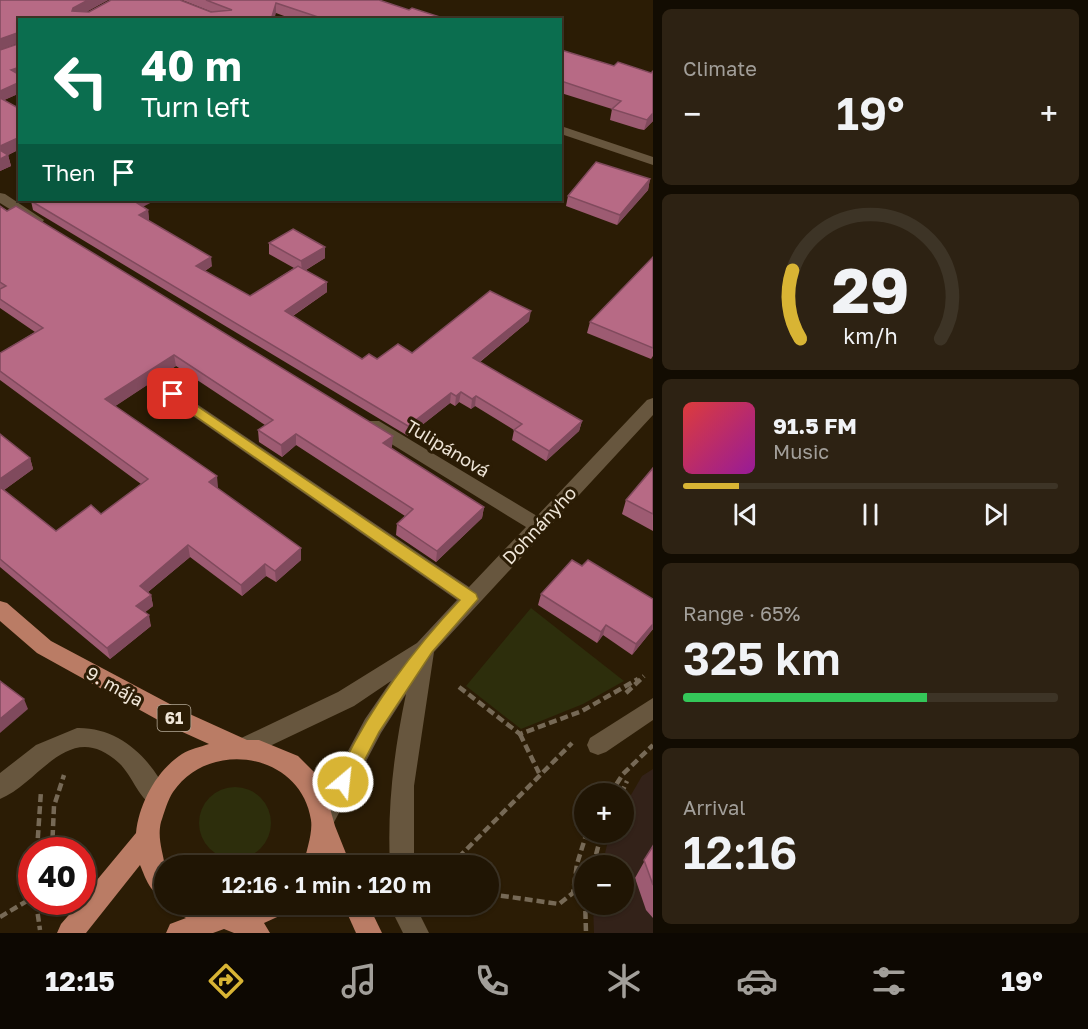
<!DOCTYPE html>
<meta charset="utf-8">
<style>
:root{--surface:#201504;--page:#2d2213;--text:#f1f3f6;--muted:#a29f9a;--line:#3d3426;--accent:#d8b434}
body{margin:0;font-family:"Golos Text",sans-serif;background:var(--page);color:var(--text);height:100vh;display:flex;flex-direction:column;font-size:22px;white-space:nowrap}
*{box-sizing:border-box;margin:0}
p{font-size:20px;color:var(--muted)}
.icon{flex:none;width:33px;height:33px;fill:none;stroke:currentColor;stroke-width:2;stroke-linecap:round;stroke-linejoin:round}
.map{position:relative;flex:1;overflow:hidden}
.details{display:flex;flex-direction:column;gap:9px;padding:9px;background:#120c02;width:435px}
.details>*{flex:none}
.hud{position:absolute;left:18px;top:18px;width:544px;height:183px;border-radius:0px;box-shadow:0 2px 4px #0004,0 0 0 2px var(--line);background:#0b6e4f;color:#fff;overflow:hidden}
.fabs{position:absolute;left:574px;top:783px;display:grid;gap:12px}
.fabs a{display:grid;place-items:center;width:60px;height:60px;border-radius:50%;background:var(--surface);box-shadow:0 2px 4px #0004,0 0 0 2px var(--line);font-size:30px}
.speed{position:absolute;left:18px;top:837px;display:flex;gap:12px;font-size:30px;font-weight:700;text-align:center}
.speed>*{display:grid;place-content:center;width:78px;height:78px;border-radius:50%;background:var(--surface);box-shadow:0 2px 4px #0004,0 0 0 2px var(--line);line-height:1}
.speed .limit{border:9px solid #d22;background:#fff;color:#111}
.pin{position:absolute;display:grid;place-items:center;width:51px;height:51px;color:#fff;margin:-26px;border-radius:12px;box-shadow:0 3px 9px #0006}
.me{position:absolute;width:66px;margin:-33px;rotate:28deg;stroke-linejoin:round;filter:drop-shadow(0 0 4px #0008)}
.turn{display:flex;align-items:center;gap:21px;height:126px;padding:0 24px;font-size:27px}
.turn .icon{width:78px;height:78px;stroke-width:2.5}
.turn b{display:block;font-size:42px;line-height:51px}
.then{display:flex;align-items:center;height:57px;padding:0 24px;background:#0003;gap:12px;font-size:22px}
.big{font-size:45px;font-weight:600;line-height:1.1}
.details .widget{flex:1;display:flex;flex-direction:column;justify-content:center;gap:9px;min-width:0;padding:0 21px;border-radius:9px;background:var(--page)}
.details .dial{align-items:center;gap:0}
.dial svg{height:156px;overflow:visible;fill:none;stroke:var(--line);stroke-width:7;stroke-linecap:round;text-anchor:middle}
.dial text{fill:var(--text);stroke:none}
.song{display:flex;align-items:center;gap:18px}
.cover{width:72px;height:72px;border-radius:9px;background:linear-gradient(135deg,hsl(0 70% 55%),hsl(300 70% 35%))}
.played{height:6px;border-radius:3px;background:linear-gradient(90deg,var(--accent) 15%,var(--line) 15%)}
.keys{display:flex;justify-content:space-around;direction:ltr}
.heat{display:flex;justify-content:space-between;align-items:center;font-size:33px;direction:ltr}
.charge{height:9px;border-radius:4px;background:linear-gradient(90deg,#34c759 65%,var(--line) 0)}
.trip{position:absolute;left:154px;top:855px;width:345px;height:60px;border-radius:30px;background:var(--surface);box-shadow:0 2px 4px #0004,0 0 0 2px var(--line);font-weight:600;line-height:60px;text-align:center}
.dock{display:flex;height:96px;justify-content:space-around;align-items:center;background:#0d0802;color:var(--muted)}
.dock .icon{width:42px;height:42px}
.dock .current{color:var(--accent)}
.dock b{font-size:27px;color:var(--text)}
main{display:flex;flex:1;min-height:0}
.map>svg:first-child{display:block}
.medical{fill:#332219}
.green{fill:#2d2e0c}
.lines{fill:none;stroke-linecap:round;stroke-linejoin:round}
.path{stroke:#766956;stroke-width:4.5;stroke-dasharray:8 4;stroke-linecap:butt}
.minor{fill:#67563e;fill-rule:evenodd}
.major{fill:#ba7c65;fill-rule:evenodd}
.wall{fill:#9d5b72}
.shaded-wall{fill:#804a5d}
.building{fill:#b76a85;stroke:#804a5d;stroke-width:1.5}
.route{fill:#d8b434;stroke:#8c7522;stroke-width:1.5}
.labels{text-anchor:middle;dominant-baseline:central;stroke-width:6;stroke-linejoin:round;paint-order:stroke}
.shield{fill:#2b1c05;stroke:#b4a998;stroke-width:1.5}
.shield-label{font-size:16px;font-weight:bold;fill:#efe5d7}
.street-label{font-size:18px;fill:#efe5d7;stroke:#2b1c05}
</style>
<main>
<div class="map">
<svg width="653" height="933" viewBox="0 0 653 933">
<rect width="100%" height="100%" fill="#2b1c05"/>
<polygon class="medical" points="653,769 653,933 594,933 593,904 624,904 624,866 602,865 610,833 624,832 624,807 642,776"/>
<g class="green">
<polygon points="531,608 624,681 583,704 521,729 466,686"/>
<circle cx="235" cy="823" r="36"/>
</g>
<g class="lines">
<g class="path">
<polyline points="459,687 520,734 582,711 638,679"/>
<polyline points="626,693 644,676"/>
<polyline points="520,734 539,773"/>
<polyline points="610,794 623,774 653,745"/>
<polyline points="621,794 627,781"/>
<polyline points="37,850 41,791"/>
<polyline points="52,850 54,806 64,775"/>
<polyline points="450,866 572,743"/>
<polyline points="593,866 602,832"/>
<polyline points="489,894 559,904 573,893 577,864 587,832"/>
<polyline points="585,899 586,933"/>
<polyline points="36,902 40,930"/>
<polyline points="0,917 32,898"/>
</g>
<g class="minor">
<polygon points="561,126 653,157 653,165 561,134"/>
<polygon points="0,193 5,194 44,220 42,223 32,223 0,203"/>
<path d="M 173,388 L 469,587 L 526,527 L 367,429 L 364,425 L 367,421 L 379,421 L 537,516 L 647,400 L 653,398 L 653,415 L 434,652 L 414,786 L 414,866 L 390,866 C 387,807 394,751 406,694 L 381,733 L 331,828 L 323,831 L 315,828 L 311,820 L 365,719 L 391,681 L 354,706 L 253,754 L 245,757 L 237,754 L 234,747 L 237,740 L 338,692 L 417,643 L 457,600 L 167,398 L 165,394 L 167,390 Z"/>
<polygon points="653,698 653,720 606,752 598,755 590,752 587,745 590,738"/>
<path d="M 77,728 C 120,727 152,759 169,797 L 165,805 L 157,808 C 139,801 133,776 119,763 C 69,717 40,783 0,799 L 0,773 L 36,745 Z"/>
<polygon points="395,904 420,904 420,915 429,933 403,933 395,917"/>
</g>
<g class="major">
<path d="M 0,601 L 7,603 L 51,641 L 183,711 L 247,740 L 259,740 L 298,756 L 322,780 L 335,826 L 351,866 L 303,866 C 306,852 313,833 311,820 C 301,753 210,738 173,792 C 168,799 164,813 161,822 C 157,838 163,852 165,867 C 166,877 165,889 165,899 C 150,893 146,879 140,865 L 86,933 L 57,933 L 61,924 L 80,902 L 82,902 L 82,898 L 136,833 C 139,803 157,770 182,754 C 190,749 200,747 209,744 L 167,725 L 37,653 L 0,621 Z"/>
<polygon points="173,904 289,904 286,913 264,923 270,933 234,933 224,929 213,933 166,933 170,924 186,918 176,913"/>
<polygon points="343,904 368,904 382,933 356,933"/>
</g>
</g>
<g class="wall">
<polygon points="0,0 108,0 86,12 212,12 182,0 379,0 409,10 449,20 295,20 276,13 20,20 20,93 4,100 20,109 20,149 8,155 11,166 0,171 0,50 18,44"/>
<polygon points="561,50 653,121 644,130 639,129 610,120 612,109 561,93"/>
<polygon points="650,179 648,190 617,225 566,206 568,196"/>
<polygon points="31,201 143,207 148,210 149,220 148,221 212,266 205,271 250,296 294,268 269,254 269,243 325,247 325,258 306,270 327,292 293,316 362,359 377,359 412,353 529,321 480,362 582,421 579,431 546,461 512,440 514,430 475,406 471,409 459,402 455,406 450,403 408,436 33,210"/>
<polygon points="0,206 392,447 391,448 484,507 482,518 436,562 396,535 397,524 405,516 296,445 282,457 259,442 258,430 265,425 176,366 115,406 218,487 217,488 301,548 301,560 276,582 266,576 242,596 190,557 148,592 151,595 153,606 145,612 151,626 110,659 0,567 0,434 30,458 33,469 4,490 56,531 101,514 141,484 0,380 0,353 35,332 0,308"/>
<polygon points="653,257 653,356 651,359 587,333 590,322"/>
<polygon points="653,468 653,531 622,514 626,500"/>
<polygon points="541,594 653,629 632,655 603,635 597,643 538,605"/>
<polygon points="653,846 653,918 646,910 635,878"/>
</g>
<g class="shaded-wall">
<polygon points="88,0 108,0 75,18 72,11 73,8"/>
<polygon points="276,3 276,13 274,20 271,20"/>
<polygon points="17,33 19,43 0,50 0,39"/>
<polygon points="20,67 20,78 11,70"/>
<polygon points="20,82 20,93 0,102 0,91"/>
<polygon points="653,113 653,121 644,130 647,120"/>
<polygon points="20,137 20,149 0,159 0,146"/>
<polygon points="8,155 11,166 0,171 0,159"/>
<polygon points="650,179 648,190 617,225 620,215"/>
<polygon points="137,200 156,200 135,211 134,201"/>
<polygon points="148,210 149,220 140,225 139,215"/>
<polygon points="325,247 325,258 302,272 301,261"/>
<polygon points="211,257 212,266 197,276 196,266"/>
<polygon points="327,282 327,292 285,321 285,311"/>
<polygon points="531,311 529,321 472,368 473,358"/>
<polygon points="174,355 176,366 108,411 105,399"/>
<polygon points="461,392 459,402 455,406 456,396"/>
<polygon points="451,393 450,403 408,436 408,426"/>
<polygon points="476,396 475,406 471,409 472,399"/>
<polygon points="582,421 579,431 546,461 549,451"/>
<polygon points="296,434 296,445 282,457 281,445"/>
<polygon points="393,436 392,447 382,455 383,443"/>
<polygon points="30,458 33,469 0,493 0,479"/>
<polygon points="217,476 218,487 210,494 209,482"/>
<polygon points="484,507 482,518 436,562 437,551"/>
<polygon points="188,545 190,557 142,597 140,586"/>
<polygon points="301,548 301,560 276,582 275,571"/>
<polygon points="265,564 266,576 242,596 241,585"/>
<polygon points="151,595 153,606 139,617 136,606"/>
<polygon points="149,615 151,626 110,659 107,648"/>
<polygon points="653,624 653,629 632,655 636,644"/>
<polygon points="606,625 603,635 597,643 601,632"/>
<polygon points="24,699 28,709 0,733 0,719"/>
</g>
<g class="building">
<polygon points="0,0 88,0 73,8 72,11 89,12 111,0 180,0 211,12 232,10 206,0 379,0 409,10 412,8 449,20 327,20 276,3 271,20 20,20 20,34 17,33 0,39"/>
<polygon points="20,38 20,67 11,70 20,75 20,82 0,91 0,50 18,44"/>
<polygon points="561,50 614,66 618,62 651,73 653,71 653,113 647,120 612,109 621,101 561,81"/>
<polygon points="0,98 20,109 20,137 0,146"/>
<polygon points="0,150 8,155 0,159"/>
<polygon points="596,162 650,179 620,215 568,196"/>
<polygon points="33,200 137,200 134,201 148,210 139,215 211,257 196,266 250,296 298,266 327,282 285,311 362,359 369,354 377,359 398,344 412,353 490,291 531,311 473,358 582,421 549,451 514,430 522,424 476,396 472,399 461,392 456,396 451,393 408,426 31,201"/>
<polygon points="0,206 7,211 16,206 393,436 383,443 484,507 437,551 397,524 413,509 296,434 281,445 258,430 273,420 174,355 105,399 217,476 209,482 301,548 275,571 265,564 241,585 188,545 140,586 151,595 136,606 149,615 107,648 0,559 0,487 56,531 91,505 101,514 148,479 0,371 0,353 43,328 0,299 0,289 6,286 0,282"/>
<polygon points="293,229 325,247 301,261 269,243"/>
<polygon points="653,257 653,348 590,322"/>
<polygon points="0,434 30,458 0,479"/>
<polygon points="653,468 653,514 626,500"/>
<polygon points="572,560 582,566 588,560 653,599 653,624 636,644 606,625 601,632 541,594"/>
<polygon points="0,681 24,699 0,719"/>
<polygon points="653,846 653,885 644,860"/>
</g>
<path class="route" d="M 173,390 L 476,594 L 478,599 L 432,652 L 379,732 L 350,788 L 343,791 L 337,788 L 335,782 C 365,715 410,653 460,600 L 168,397 L 168,391 Z"/>
<g class="labels">
<rect class="shield" x="157.5" y="705" width="33" height="26" rx="4.5"/>
<g class="shield-label">
<text x="174" y="718">61</text>
</g>
<g class="street-label">
<text transform="translate(448 448) rotate(31)">Tulipánová</text>
<text transform="translate(539 525) rotate(-47)">Dohnányho</text>
<text transform="translate(115 686) rotate(29)">9. mája</text>
</g>
</g>
</svg>
<div class="fabs">
<a>+</a>
<a>−</a>
</div>
<div class="speed"><div class="limit">40</div></div>
<div class="pin" style="left:173px;top:394px;background:#d93025"><svg class="icon" aria-label="arrive" viewBox="0 0 24 24"><path d="M6 21V4h12l-3 4 3 4H6"/></svg></div>
<svg class="me" style="left:343px;top:782px" viewBox="-20 -20 40 40"><circle r="17" fill="#d8b434" stroke="#fff" stroke-width="3"/><path d="M0-11L8 9 0 5-8 9z" fill="#fff"/></svg>
<div class="trip">12:16 · 1 min · 120 m</div>
<div class="hud">
<div class="turn"><svg class="icon" aria-label="left" viewBox="0 0 24 24"><path d="M17 20v-9H6M10 6l-5 5 5 5"/></svg><div><b>40 m</b>Turn left</div></div>
<div class="then">Then<svg class="icon" aria-label="arrive" viewBox="0 0 24 24"><path d="M6 21V4h12l-3 4 3 4H6"/></svg></div>
</div>
</div>
<section class="details">
<div class="widget"><p>Climate</p>
<div class="heat"><a>−</a><b class="big">19°</b><a>+</a></div>
</div>
<div class="widget dial"><svg viewBox="0 0 100 80">
<path d="M14 69A42 42 0 1 1 86 69"/>
<path d="M14 69A42 42 0 0 1 10 34" stroke="#d8b434"/>
<text x="50" y="56" font-size="32" font-weight="700">29</text>
<text x="50" y="72" font-size="11">km/h</text>
</svg></div>
<div class="widget">
<div class="song"><i class="cover"></i><div><b>91.5 FM</b><p>Music</p></div></div>
<div class="played"></div>
<div class="keys"><svg class="icon" aria-label="previous" viewBox="0 0 24 24"><path d="M18 5L8 12l10 7zM5 5v14"/></svg><svg class="icon" aria-label="pause" viewBox="0 0 24 24"><path d="M8 5v14M16 5v14"/></svg><svg class="icon" aria-label="next" viewBox="0 0 24 24"><path d="M6 5l10 7-10 7zM19 5v14"/></svg></div>
</div>
<div class="widget"><p>Range · 65%</p><b class="big">325 km</b><div class="charge"></div></div>
<div class="widget"><p>Arrival</p><b class="big">12:16</b></div>
</section>
</main>
<nav class="dock">
<b>12:15</b>
<svg class="icon current" aria-label="directions" viewBox="0 0 24 24"><path d="M12 3l9 9-9 9-9-9zM9 14v-3h6M13 9l2 2-2 2"/></svg>
<svg class="icon" aria-label="music" viewBox="0 0 24 24"><path d="M9 18V5l10-2v13"/><circle cx="6" cy="18" r="3"/><circle cx="16" cy="16" r="3"/></svg>
<svg class="icon" aria-label="phone" viewBox="0 0 24 24"><path d="M5 4h4l2 5-3 2q2 4 5 5l2-3 5 2v4C11 20 4 13 5 4z"/></svg>
<svg class="icon" aria-label="climate" viewBox="0 0 24 24"><path d="M12 3v18M4 7l16 10M4 17L20 7"/></svg>
<svg class="icon" aria-label="car" viewBox="0 0 24 24"><path d="M5 17H2v-5l4-1 3-4h7l3 4 3 1v5h-3M9 17h6M6 11h13"/><circle cx="7" cy="17" r="2"/><circle cx="17" cy="17" r="2"/></svg>
<svg class="icon" aria-label="filters" viewBox="0 0 24 24"><path d="M4 7h16M4 17h16"/><circle cx="9" cy="7" r="2"/><circle cx="15" cy="17" r="2"/></svg>
<b>19°</b>
</nav>
